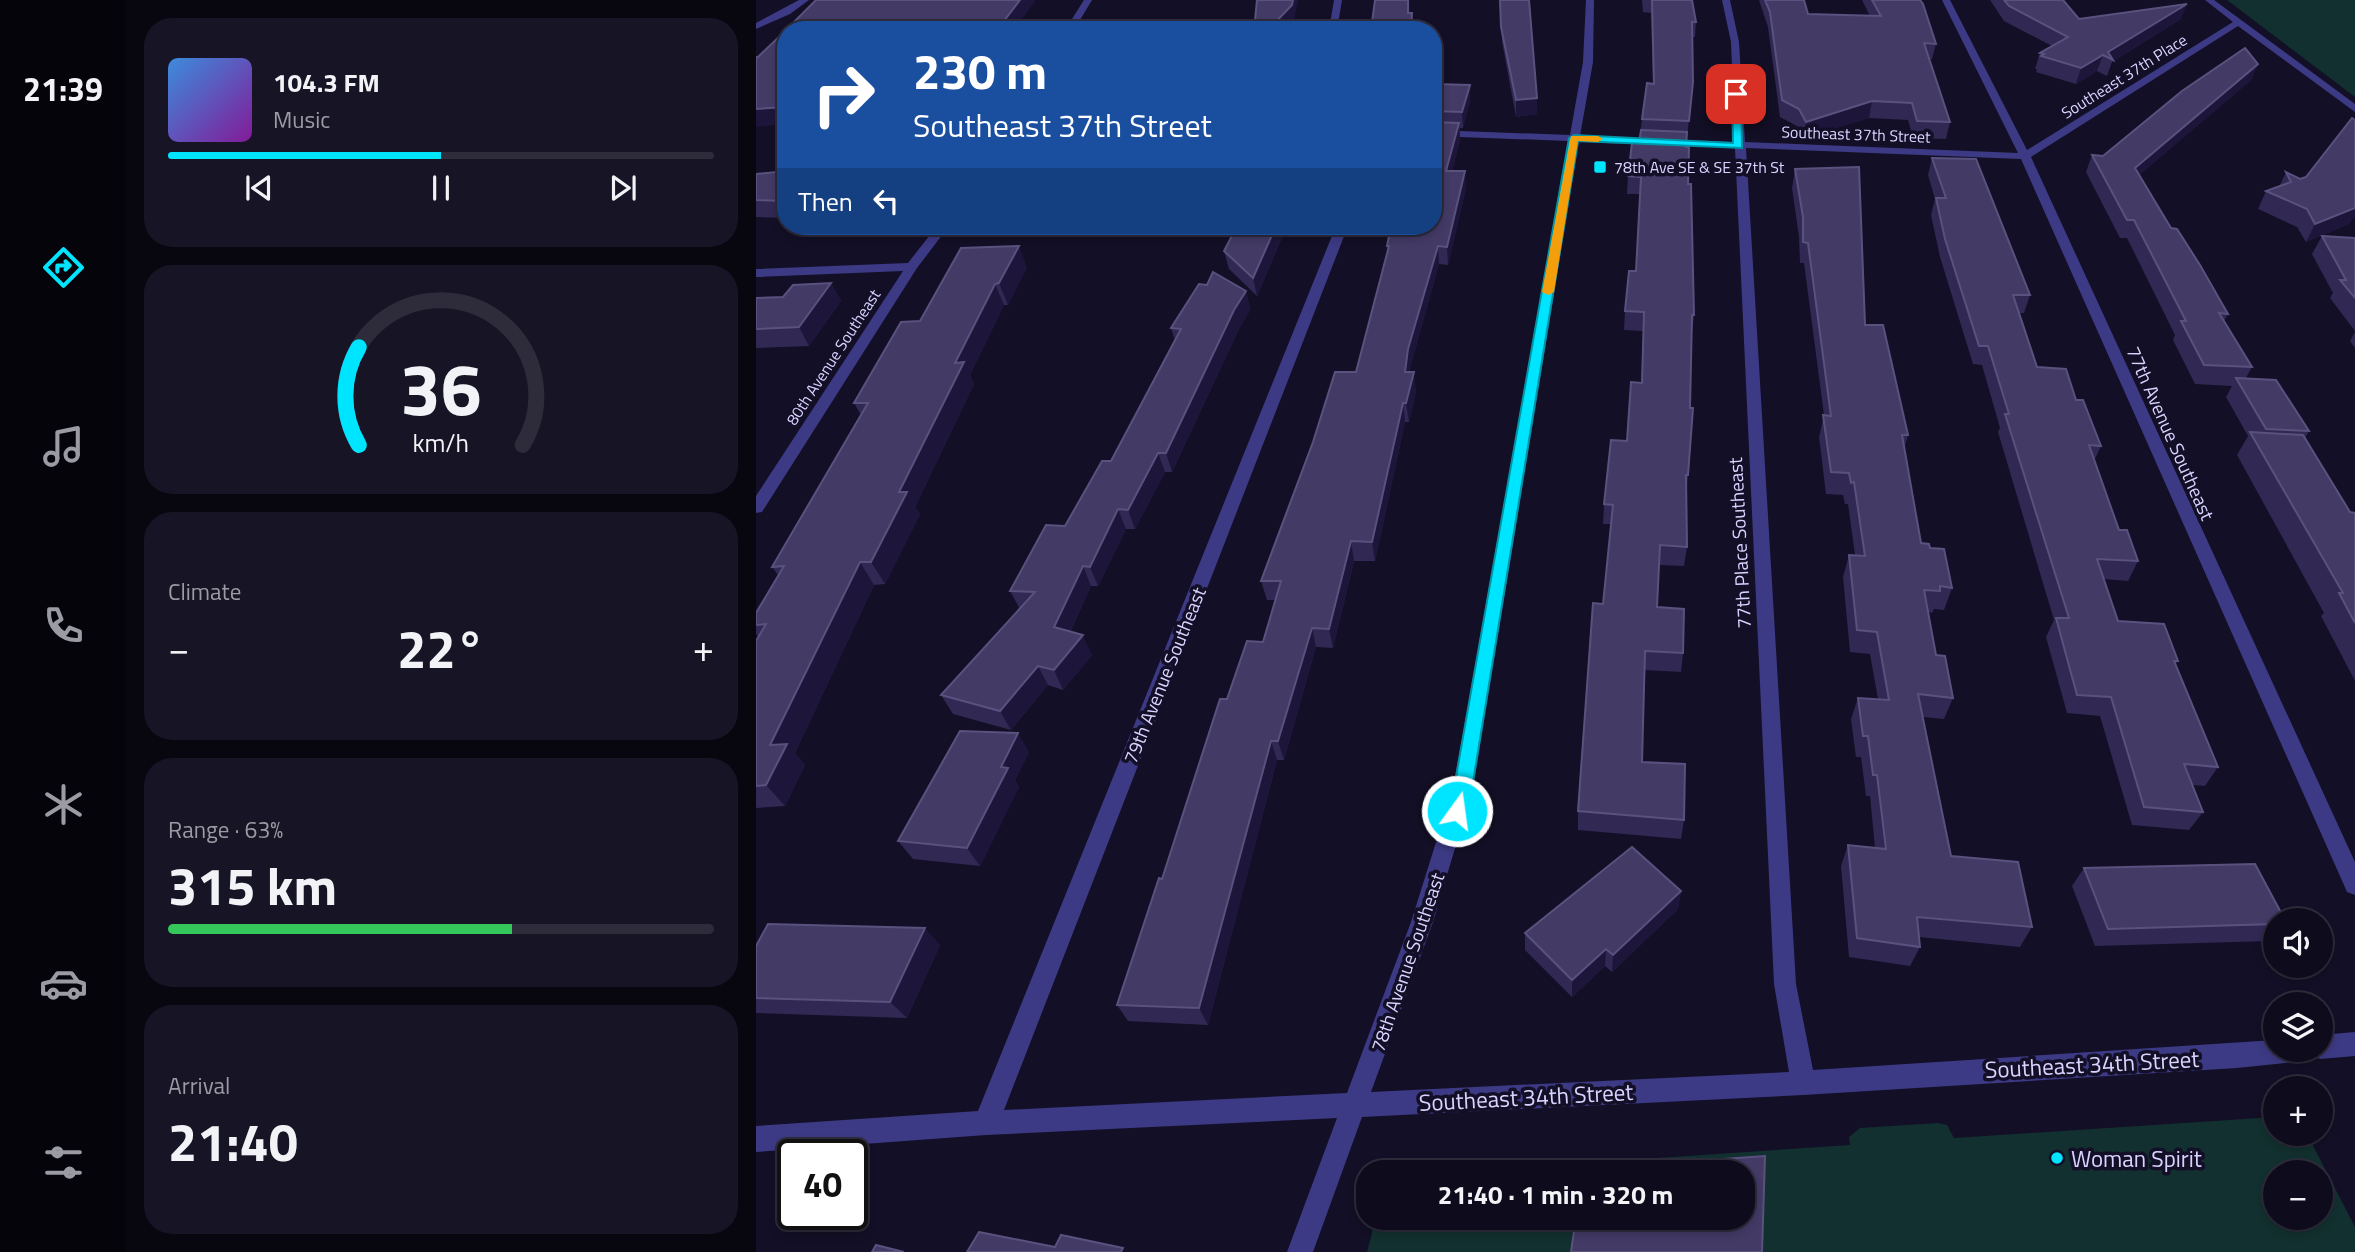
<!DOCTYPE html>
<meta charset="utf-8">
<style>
:root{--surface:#0e0b1c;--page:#171425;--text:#f1f3f6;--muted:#9b9ba3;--line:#2e2b3b;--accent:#00e5ff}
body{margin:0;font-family:"Titillium Web",sans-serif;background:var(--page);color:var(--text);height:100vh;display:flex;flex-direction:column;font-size:26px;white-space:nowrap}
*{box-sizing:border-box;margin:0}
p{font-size:23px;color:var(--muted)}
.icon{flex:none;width:38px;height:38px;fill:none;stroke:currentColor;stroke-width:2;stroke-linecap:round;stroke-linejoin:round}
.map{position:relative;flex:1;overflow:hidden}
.drawer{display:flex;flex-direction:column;gap:18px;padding:18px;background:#08060f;width:630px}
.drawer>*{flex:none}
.top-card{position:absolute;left:21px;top:21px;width:665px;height:214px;border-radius:28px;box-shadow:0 4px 10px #0003,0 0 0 2px var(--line);background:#1a4fa0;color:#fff;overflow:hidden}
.tools{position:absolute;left:1507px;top:908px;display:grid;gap:14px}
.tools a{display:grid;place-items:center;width:70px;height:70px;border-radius:50%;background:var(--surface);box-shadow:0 4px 10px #0003,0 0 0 2px var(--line);font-size:35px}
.speed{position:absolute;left:21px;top:1139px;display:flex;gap:14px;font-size:35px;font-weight:700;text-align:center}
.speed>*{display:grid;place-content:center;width:91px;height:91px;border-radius:50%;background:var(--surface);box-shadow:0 4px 10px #0003,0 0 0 2px var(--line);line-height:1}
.speed .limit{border:4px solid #111;border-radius:10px;background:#fff;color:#111}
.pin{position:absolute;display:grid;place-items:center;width:60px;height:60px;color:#fff;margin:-30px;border-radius:14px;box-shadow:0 4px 10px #0006}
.me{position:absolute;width:77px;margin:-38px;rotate:14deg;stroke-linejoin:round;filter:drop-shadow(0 0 5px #0008)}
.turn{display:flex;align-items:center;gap:24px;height:147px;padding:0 21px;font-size:32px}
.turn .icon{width:91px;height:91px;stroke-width:2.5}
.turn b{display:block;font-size:49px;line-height:60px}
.then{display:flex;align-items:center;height:66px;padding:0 21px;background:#0003;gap:14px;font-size:26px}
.big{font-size:52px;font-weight:700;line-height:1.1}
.drawer .widget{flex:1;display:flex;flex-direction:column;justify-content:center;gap:10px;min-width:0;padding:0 24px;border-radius:28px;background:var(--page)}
.drawer .dial{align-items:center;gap:0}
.dial svg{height:182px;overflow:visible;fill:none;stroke:var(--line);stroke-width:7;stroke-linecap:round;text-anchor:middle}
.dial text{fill:var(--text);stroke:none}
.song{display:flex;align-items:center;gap:21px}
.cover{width:84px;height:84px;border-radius:10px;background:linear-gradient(135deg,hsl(210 70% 55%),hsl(290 70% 35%))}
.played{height:7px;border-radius:4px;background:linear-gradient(90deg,var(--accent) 50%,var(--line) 50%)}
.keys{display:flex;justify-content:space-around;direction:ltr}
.heat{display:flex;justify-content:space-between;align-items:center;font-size:38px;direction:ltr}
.charge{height:10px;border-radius:5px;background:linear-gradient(90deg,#34c759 63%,var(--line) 0)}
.trip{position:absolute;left:600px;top:1160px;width:399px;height:70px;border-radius:28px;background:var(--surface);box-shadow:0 4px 10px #0003,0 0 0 2px var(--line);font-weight:700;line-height:70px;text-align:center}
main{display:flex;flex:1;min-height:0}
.tabs{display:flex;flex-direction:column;width:126px;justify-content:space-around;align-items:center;background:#06040b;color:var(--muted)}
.tabs .icon{width:49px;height:49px}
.tabs .active{color:var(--accent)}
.tabs b{font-size:32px;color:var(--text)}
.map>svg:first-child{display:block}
.green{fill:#12302f;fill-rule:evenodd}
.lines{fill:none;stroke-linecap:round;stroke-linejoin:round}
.minor{fill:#3d3a85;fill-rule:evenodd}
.wall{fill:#312854}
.shaded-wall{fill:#1d163a}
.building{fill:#433a66;stroke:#5a527e;stroke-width:2}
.route{fill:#00e5ff;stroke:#0095a6;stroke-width:2}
.slow{fill:#f59e0b}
.poi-dot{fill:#00e5ff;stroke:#130f26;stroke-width:2.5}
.labels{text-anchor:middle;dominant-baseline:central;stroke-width:7;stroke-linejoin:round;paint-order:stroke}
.far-street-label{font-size:16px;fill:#d9d4ff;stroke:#130f26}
.far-poi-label{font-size:16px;fill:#d9d4ff;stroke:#130f26;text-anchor:start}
.street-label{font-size:19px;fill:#d9d4ff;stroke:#130f26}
.near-street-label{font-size:23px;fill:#d9d4ff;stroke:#130f26}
.near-poi-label{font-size:23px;fill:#d9d4ff;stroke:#130f26;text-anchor:start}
</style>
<main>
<nav class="tabs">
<b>21:39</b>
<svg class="icon active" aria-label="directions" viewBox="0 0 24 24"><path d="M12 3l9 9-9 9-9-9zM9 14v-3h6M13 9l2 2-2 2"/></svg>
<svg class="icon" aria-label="music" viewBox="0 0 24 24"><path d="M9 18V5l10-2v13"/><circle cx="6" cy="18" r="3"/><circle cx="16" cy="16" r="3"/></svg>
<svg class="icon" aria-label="phone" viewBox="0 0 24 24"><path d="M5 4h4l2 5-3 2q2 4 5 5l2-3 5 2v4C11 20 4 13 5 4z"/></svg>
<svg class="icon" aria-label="climate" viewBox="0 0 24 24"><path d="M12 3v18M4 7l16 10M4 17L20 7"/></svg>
<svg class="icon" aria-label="car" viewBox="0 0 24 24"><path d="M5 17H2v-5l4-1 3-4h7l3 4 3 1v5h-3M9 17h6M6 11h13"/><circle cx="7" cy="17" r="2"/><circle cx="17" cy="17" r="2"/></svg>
<svg class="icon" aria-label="filters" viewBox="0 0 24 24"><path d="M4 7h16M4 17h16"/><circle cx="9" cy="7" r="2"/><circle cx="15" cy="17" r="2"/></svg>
</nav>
<section class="drawer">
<div class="widget">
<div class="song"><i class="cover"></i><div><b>104.3 FM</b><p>Music</p></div></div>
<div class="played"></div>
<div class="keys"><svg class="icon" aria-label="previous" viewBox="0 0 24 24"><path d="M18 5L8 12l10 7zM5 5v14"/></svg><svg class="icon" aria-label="pause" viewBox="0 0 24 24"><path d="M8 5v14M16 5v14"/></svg><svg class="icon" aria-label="next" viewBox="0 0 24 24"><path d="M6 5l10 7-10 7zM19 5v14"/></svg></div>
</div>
<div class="widget dial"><svg viewBox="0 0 100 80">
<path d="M14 69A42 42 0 1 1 86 69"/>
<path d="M14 69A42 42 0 0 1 14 26" stroke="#00e5ff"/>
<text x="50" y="56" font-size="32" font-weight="700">36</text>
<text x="50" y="72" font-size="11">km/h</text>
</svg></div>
<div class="widget"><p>Climate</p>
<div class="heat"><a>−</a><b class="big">22°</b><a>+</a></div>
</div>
<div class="widget"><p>Range · 63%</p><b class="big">315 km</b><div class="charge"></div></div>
<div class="widget"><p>Arrival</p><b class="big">21:40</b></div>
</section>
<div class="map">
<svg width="1599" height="1252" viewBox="0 0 1599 1252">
<rect width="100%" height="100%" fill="#130f26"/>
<g class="green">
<polygon points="1471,0 1599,0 1599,97"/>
<path d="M 1519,1117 L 1519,1134 L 1551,1134 L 1599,1227 L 1599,1252 L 611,1252 L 618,1225 L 626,1218 L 987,1218 L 987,1172 L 694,1172 L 1094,1145 L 1093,1137 L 1104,1128 L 1182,1123 L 1191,1125 L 1198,1138 ZM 1519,1172 L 1564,1172 L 1564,1218 L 1519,1218 Z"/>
</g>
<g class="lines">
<g class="minor">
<polygon points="43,0 53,0 34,14 0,29 0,23"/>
<polygon points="328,0 336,0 318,30 309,30"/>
<polygon points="578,0 586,0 581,30 573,30"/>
<path d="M 830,0 L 838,0 L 837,62 L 824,136 L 979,142 L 975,42 L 966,0 L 974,0 L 983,42 L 989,142 L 1262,153 L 1186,0 L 1194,0 L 1271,150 L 1477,22 L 1449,0 L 1458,0 L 1599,104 L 1599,112 L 1482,26 L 1275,157 L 1599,862 L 1599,895 L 1591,892 L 1588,885 L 1265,159 L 990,148 L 1040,984 L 1057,1070 L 1519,1040 L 1519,1050 L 1551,1050 L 1547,1058 L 1539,1062 L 1481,1068 L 1047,1095 L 606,1117 L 557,1252 L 531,1252 L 581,1118 L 230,1135 L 0,1152 L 0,1126 L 222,1111 L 580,226 L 592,226 L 248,1110 L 591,1093 L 655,922 L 697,788 L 813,141 L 677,136 L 677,130 L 814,135 L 827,62 ZM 823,142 L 979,148 L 1018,984 L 1033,1072 L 615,1092 L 677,922 L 717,788 Z"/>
<polygon points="181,226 193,226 161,268 6,512 0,513 0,496 147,271 0,277 0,269 152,263"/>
<polygon points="1599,1032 1599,1056 1564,1059 1556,1055 1553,1050 1564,1050 1564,1035"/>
</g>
</g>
<g class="wall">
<polygon points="744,0 781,98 781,114 760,117 746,42"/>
<polygon points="886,0 936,0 940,22 939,37 936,37 937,82 930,147 938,315 936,334 932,475 930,494 931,547 928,566 903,565 901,607 927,653 925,672 888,670 886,762 928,820 925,839 822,830 822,811 847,604 855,524 847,524 848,504 871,441 885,383 887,331 868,330 869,311 880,271 884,194 871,194 872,176 883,143 886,119 897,84 895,13 887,12"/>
<polygon points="1003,0 1048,0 1052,14 1114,16 1106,0 1164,0 1180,44 1176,59 1173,59 1194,122 1190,139 1157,138 1152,120 1113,118 1047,138 1041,126 1024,117 1012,27"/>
<polygon points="1234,0 1307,0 1323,19 1425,19 1356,62 1351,76 1341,71 1320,84 1280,72 1281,69 1279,69 1284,53 1296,46 1248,21"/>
<polygon points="1502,64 1495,80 1383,175 1415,228 1472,314 1468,321 1496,367 1490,378 1553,431 1549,438 1594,512 1599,513 1599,681 1565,616 1568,613 1481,455 1492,436 1470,397 1476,386 1439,384 1417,340 1419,335 1371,238 1364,238 1330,172 1336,155 1347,156"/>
<polygon points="677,72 680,77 680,84 714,101 707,128 704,128 704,140 696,171 710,188 692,265 683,264 654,368 654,372 660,391 653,422 649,422 619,561 598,561 577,648 560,647 528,760 521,760 452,1025 372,1021 361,1005 471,699 507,642 520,600 511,600 505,581 600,372 632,253 631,246 677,226"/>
<polygon points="1176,158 1274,295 1268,313 1264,313 1281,367 1320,400 1345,446 1338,461 1363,530 1382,561 1372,581 1348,579 1362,621 1422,661 1419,665 1462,767 1449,786 1436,785 1447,812 1433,830 1376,825 1344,716 1311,713 1290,637 1298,620 1242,432 1244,428 1226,365 1217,364 1184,257 1175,215 1179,199 1172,175"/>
<polygon points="1039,169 1109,325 1152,435 1148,449 1165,543 1174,548 1196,588 1188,610 1178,609 1176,613 1172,612 1180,655 1197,698 1188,719 1167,717 1195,856 1276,927 1264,947 1163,937 1164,947 1154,966 1093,957 1085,866 1092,845 1119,848 1114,796 1110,796 1105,757 1100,757 1095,719 1102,698 1122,699 1114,654 1094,652 1087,577 1093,555 1099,555 1092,504 1089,504 1087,495 1070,494 1063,437 1068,415 1048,263 1044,263 1043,237 1036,188"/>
<polygon points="30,171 30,218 0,217 0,174"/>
<polygon points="1530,172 1596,219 1593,224 1550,242 1541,227 1502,209 1510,191 1523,187"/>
<polygon points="49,226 137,226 131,234 54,236"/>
<polygon points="481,226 531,226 501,296 473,269 468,251"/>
<polygon points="1566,236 1599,238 1599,331 1574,298 1577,293 1556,254"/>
<polygon points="271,267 252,305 248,305 214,375 218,384 159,507 164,514 129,584 118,585 39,753 49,765 29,806 0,808 0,641 2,637 0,634 0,613 22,575 16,567 105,415 98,403 164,321"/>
<polygon points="75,283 85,301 53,346 0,348 0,298 27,297"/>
<polygon points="490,291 494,310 483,329 416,472 409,472 379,529 370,529 342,586 335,586 314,632 336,655 307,690 292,685 255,730 197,714 185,695 264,609 254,591 309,526 355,461 419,341 415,328"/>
<polygon points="1599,332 1599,348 1594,341"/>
<polygon points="273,752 259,780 263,787 224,866 157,859 142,841"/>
<polygon points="1328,868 1519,920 1519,935 1513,941 1339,946 1316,886"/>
<polygon points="925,891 922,909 856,972 849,966 816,997 769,950 769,933"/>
<polygon points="184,945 151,1018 0,1013 0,946"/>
</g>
<g class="shaded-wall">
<polygon points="264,0 280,0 258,30 241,30"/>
<polygon points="537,0 542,0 538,20 529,30 512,30"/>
<polygon points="652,0 654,0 653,28 652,13"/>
<polygon points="1431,4 1425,19 1356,62 1357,60 1352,52"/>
<polygon points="1347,55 1341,71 1320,84 1325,68"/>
<polygon points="1502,64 1495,80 1372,185 1379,168"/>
<polygon points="677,77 680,77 681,93 677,93"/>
<polygon points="714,85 714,101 707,128 706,112"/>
<polygon points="781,98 781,114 760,117 760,100"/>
<polygon points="1116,101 1113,118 1047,138 1050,122"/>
<polygon points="30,107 30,124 0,127 0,109"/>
<polygon points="703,123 704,140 692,188 690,171"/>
<polygon points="709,171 710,188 692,265 691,247"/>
<polygon points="1599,205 1599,218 1596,219 1593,224 1550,242 1559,224"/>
<polygon points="128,226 137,226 131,234"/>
<polygon points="520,226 531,226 501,296 497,278"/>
<polygon points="263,246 271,267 252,305 243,283"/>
<polygon points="682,246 683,264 654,368 651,391 649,372 652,349"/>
<polygon points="75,283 85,301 53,346 43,327"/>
<polygon points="239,284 248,305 214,375 218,384 159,507 164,514 129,584 115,562 143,492 199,363"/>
<polygon points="490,291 494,310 483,329 416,472 410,453 478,310"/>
<polygon points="658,372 660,391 653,422 650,403"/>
<polygon points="647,403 649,422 619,561 616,542"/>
<polygon points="402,453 409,472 379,529 372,510"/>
<polygon points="362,509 370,529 342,586 334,567"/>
<polygon points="595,541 598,561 577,648 573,629"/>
<polygon points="104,562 118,585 39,753 49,765 29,806 10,785 14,745"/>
<polygon points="327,566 335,586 307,646 298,627"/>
<polygon points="556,628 560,647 528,760 522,741"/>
<polygon points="327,635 336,655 307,690 298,670"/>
<polygon points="282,666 292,685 255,730 244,711"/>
<polygon points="262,733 273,752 259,780 263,787 224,866 211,848 245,767"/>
<polygon points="515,741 521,760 452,1025 443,1008"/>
<polygon points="925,891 922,909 856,972 857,955"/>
<polygon points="169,928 184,945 151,1018 134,1002"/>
<polygon points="850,949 849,966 816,997 816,980"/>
</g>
<g class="building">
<polygon points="60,0 264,0 241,30 30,30"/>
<polygon points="501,0 537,0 536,5 512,30 498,30"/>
<polygon points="619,0 652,0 652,13 656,13 655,30 615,30"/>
<polygon points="744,0 773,0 781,98 760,100 745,27"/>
<polygon points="896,0 936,0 940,22 936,22 937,82 933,121 886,119 891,83 898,84"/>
<polygon points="1009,0 1048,0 1052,14 1125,16 1116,0 1164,0 1167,4 1180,44 1168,43 1194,122 1161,121 1156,103 1116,101 1050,122 1043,109 1026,100 1014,12"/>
<polygon points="1248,0 1307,0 1323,19 1431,4 1352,52 1357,60 1347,55 1325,68 1285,56 1288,54 1284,53 1312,37 1253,6"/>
<polygon points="379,27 378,30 343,30 344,28"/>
<polygon points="30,30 30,107 0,109 0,57 2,57"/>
<polygon points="1489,48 1502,64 1379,168 1415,228 1421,229 1444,265 1472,314 1463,313 1496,367 1448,365 1425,321 1430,321 1378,220 1371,220 1336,155 1347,156 1426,91"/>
<polygon points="678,84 714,85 706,112 677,111"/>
<polygon points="1596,118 1599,120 1599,208 1559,224 1551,209 1510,191 1535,182 1530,172 1544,179 1550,177"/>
<polygon points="677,122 703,123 690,171 709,171 691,247 682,246 652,349 649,372 658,372 650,403 647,403 616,542 595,541 573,629 556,628 522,741 515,741 443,1008 361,1005 403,878 406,879 464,699 471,699 491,641 507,642 525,581 505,581 557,442 579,372 600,372 633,246 631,246 635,226 677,226"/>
<polygon points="885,130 931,132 930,147 933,147 932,184 935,184 938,315 936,315 934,408 937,408 932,475 930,475 931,547 904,545 901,607 928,609 927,653 889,651 886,762 929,764 928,820 822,811 837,603 847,604 857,505 848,504 855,440 871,441 875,382 886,383 888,312 869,311 873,271 880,271 885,177 872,176 876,143 883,143"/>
<polygon points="1176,158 1220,159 1274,295 1257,295 1281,367 1310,369 1320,400 1327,400 1345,446 1333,445 1363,530 1371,530 1382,561 1341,559 1362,621 1408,624 1422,661 1418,661 1462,767 1428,764 1447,812 1388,807 1355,697 1321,695 1300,618 1313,618 1249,414 1253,414 1232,346 1223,346 1189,239 1180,198 1190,198"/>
<polygon points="1103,167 1109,325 1127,325 1152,435 1146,435 1165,543 1173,544 1174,548 1188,549 1196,588 1184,586 1184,591 1168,590 1180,655 1189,656 1197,698 1162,694 1195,856 1262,862 1276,927 1161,917 1164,947 1101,938 1092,845 1130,849 1121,775 1117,775 1112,736 1107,736 1102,698 1133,700 1121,632 1101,630 1093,555 1109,556 1098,482 1095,483 1093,473 1075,472 1067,415 1075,416 1052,243 1047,242 1047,217 1039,169"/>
<polygon points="30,171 30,201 0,200 0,174"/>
<polygon points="481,226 520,226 497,278 468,251"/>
<polygon points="1566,236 1599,238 1599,298 1584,280 1590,280"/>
<polygon points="263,246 243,283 239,284 199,363 208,362 143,492 151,492 115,562 104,562 14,745 31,744 10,785 0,786 0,641 10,624 0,625 0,613 28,566 16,567 112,403 98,403 145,322 164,321 205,248"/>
<polygon points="457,272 490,291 478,310 410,453 402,453 372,510 362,509 334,567 327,566 298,627 327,635 298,670 282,666 244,711 185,695 279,592 254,591 290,525 309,526 346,461 355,461 425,329 415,328 443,284 451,285"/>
<polygon points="75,283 43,327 0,329 0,298 27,297 37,285"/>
<polygon points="1480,378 1520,380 1553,431 1510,429"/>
<polygon points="1494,432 1547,435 1594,512 1599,513 1599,623 1583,593 1587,593"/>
<polygon points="204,731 262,733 245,767 252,768 211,848 142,841"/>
<polygon points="876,847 925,891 857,955 850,949 816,980 769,933"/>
<polygon points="1499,864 1529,920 1519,920 1519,924 1352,929 1328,868"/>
<polygon points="12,924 169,928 134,1002 0,998 0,946"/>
<polygon points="1009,1156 1006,1252 815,1252 820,1218 987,1218 987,1172 826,1172 827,1169"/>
<polygon points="223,1232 299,1247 305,1235 367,1248 365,1252 211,1252"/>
<polygon points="120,1245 148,1252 116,1252"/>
</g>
<polygon class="route" points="980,91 985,94 986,148 822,141 716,788 707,816 701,818 694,816 691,811 698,788 813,138 818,135 977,143 976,94"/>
<polygon class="slow" points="815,136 842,136 847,139 842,142 822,141 798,292 792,295 786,292"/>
<g class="poi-dot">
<rect x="837" y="160" width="14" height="14" rx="3.5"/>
<circle cx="1301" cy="1158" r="7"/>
</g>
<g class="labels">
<g class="far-street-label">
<text transform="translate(1368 76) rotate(-32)">Southeast 37th Place</text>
<text transform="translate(1100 134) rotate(2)">Southeast 37th Street</text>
<text transform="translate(77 357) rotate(-57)">80th Avenue Southeast</text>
</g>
<g class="far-poi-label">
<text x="858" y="167">78th Ave SE &amp; SE 37th St</text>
</g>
<g class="street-label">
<text transform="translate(1415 433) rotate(66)">77th Avenue Southeast</text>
<text transform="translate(983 543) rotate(-93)">77th Place Southeast</text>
<text transform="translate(408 675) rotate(-68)">79th Avenue Southeast</text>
<text transform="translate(651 962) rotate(-71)">78th Avenue Southeast</text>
</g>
<g class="near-street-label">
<text transform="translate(1336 1064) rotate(-3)">Southeast 34th Street</text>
<text transform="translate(770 1097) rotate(-3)">Southeast 34th Street</text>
</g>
<g class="near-poi-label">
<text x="1315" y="1158">Woman Spirit</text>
</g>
</g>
</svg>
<div class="tools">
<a><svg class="icon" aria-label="sound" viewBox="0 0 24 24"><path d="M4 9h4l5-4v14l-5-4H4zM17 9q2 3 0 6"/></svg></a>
<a><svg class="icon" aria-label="layers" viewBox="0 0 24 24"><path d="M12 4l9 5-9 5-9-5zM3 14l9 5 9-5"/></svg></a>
<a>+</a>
<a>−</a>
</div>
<div class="speed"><div class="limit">40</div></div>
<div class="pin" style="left:980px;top:94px;background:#d93025"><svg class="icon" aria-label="arrive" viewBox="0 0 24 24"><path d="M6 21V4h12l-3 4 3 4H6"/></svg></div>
<svg class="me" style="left:701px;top:811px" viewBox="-20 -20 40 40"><circle r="17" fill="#00e5ff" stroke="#fff" stroke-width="3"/><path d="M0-11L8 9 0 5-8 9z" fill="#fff"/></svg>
<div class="trip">21:40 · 1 min · 320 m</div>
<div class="top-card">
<div class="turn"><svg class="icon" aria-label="right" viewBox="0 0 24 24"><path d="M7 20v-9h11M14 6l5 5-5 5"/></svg><div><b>230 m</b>Southeast 37th Street</div></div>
<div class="then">Then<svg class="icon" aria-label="left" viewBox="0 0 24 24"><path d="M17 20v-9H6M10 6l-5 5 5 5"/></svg></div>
</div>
</div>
</main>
